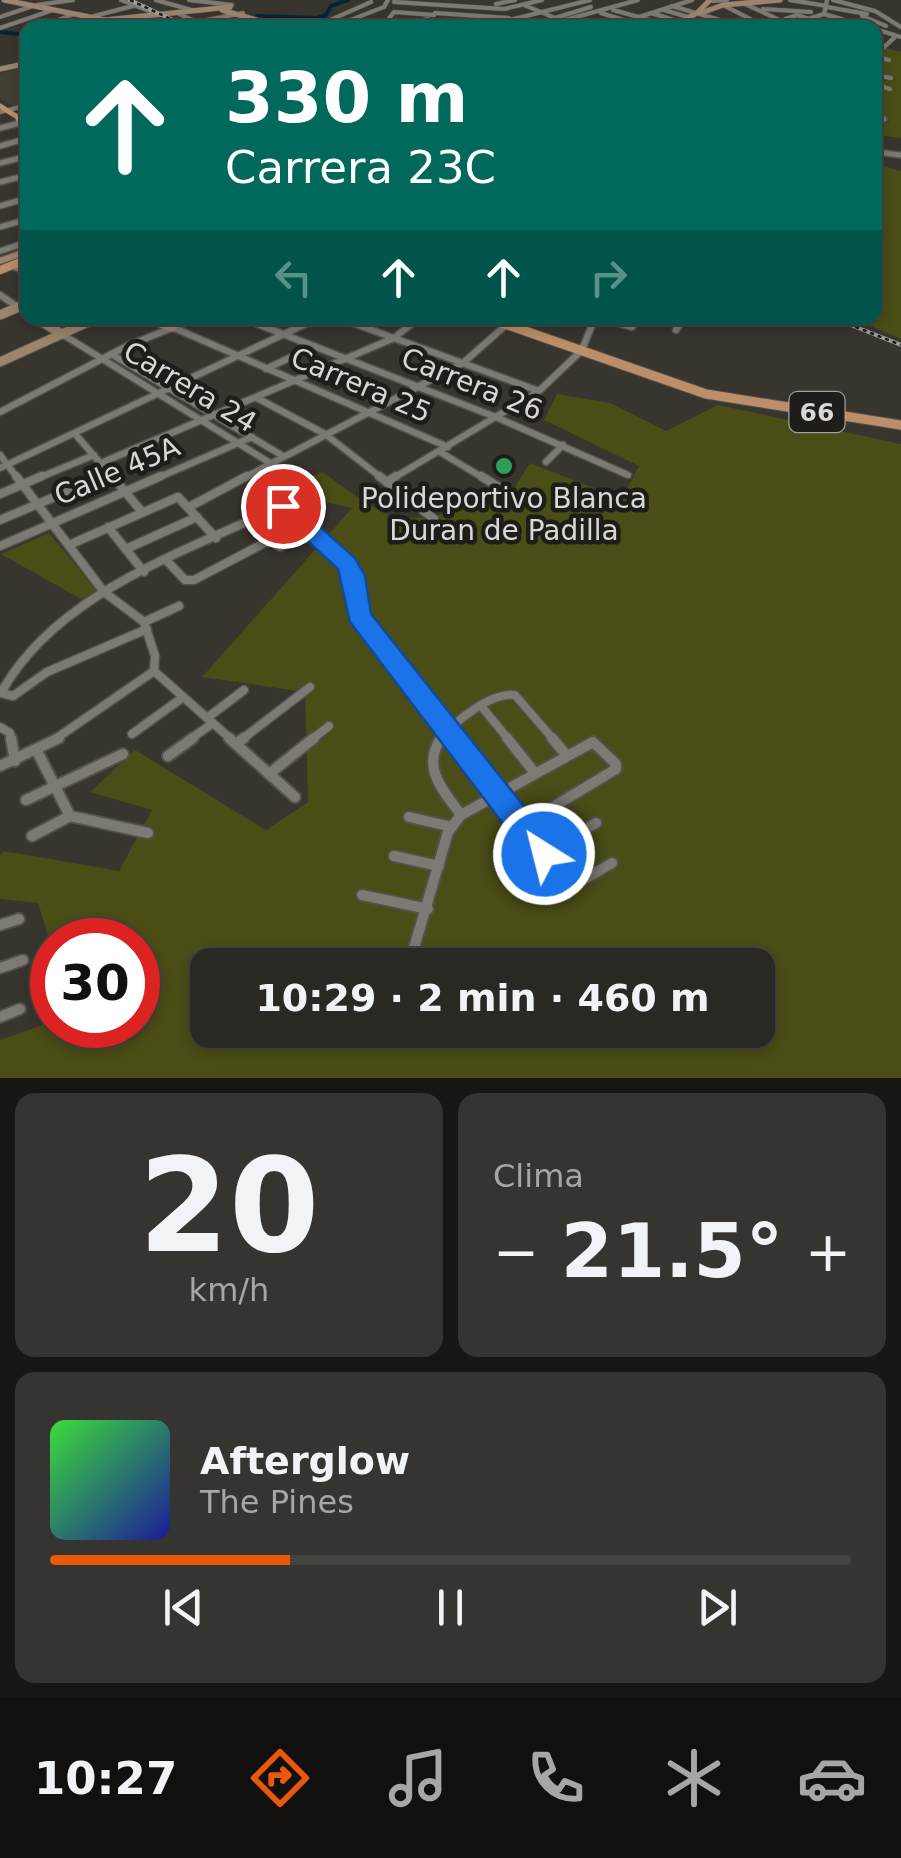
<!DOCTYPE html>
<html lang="es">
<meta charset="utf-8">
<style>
:root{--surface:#2a2823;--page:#363430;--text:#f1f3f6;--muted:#a5a6a6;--line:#464441;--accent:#ea580c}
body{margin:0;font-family:"DejaVu Sans",sans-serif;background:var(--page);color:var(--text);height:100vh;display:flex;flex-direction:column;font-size:38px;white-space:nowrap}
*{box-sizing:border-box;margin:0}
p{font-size:32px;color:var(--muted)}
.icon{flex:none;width:55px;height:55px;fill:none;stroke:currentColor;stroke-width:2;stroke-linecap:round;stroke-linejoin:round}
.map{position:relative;height:1078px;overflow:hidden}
.panel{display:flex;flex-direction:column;gap:15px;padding:15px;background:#171613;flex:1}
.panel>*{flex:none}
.hud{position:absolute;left:20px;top:20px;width:862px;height:305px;border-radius:20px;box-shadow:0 5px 15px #0003,0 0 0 2px var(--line);background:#00695c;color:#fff;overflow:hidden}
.speed{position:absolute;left:30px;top:918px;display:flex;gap:20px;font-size:50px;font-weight:700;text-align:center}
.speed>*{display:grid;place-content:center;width:130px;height:130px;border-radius:50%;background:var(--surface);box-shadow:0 5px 15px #0003,0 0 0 2px var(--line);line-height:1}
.speed .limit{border:15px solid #d22;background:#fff;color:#111}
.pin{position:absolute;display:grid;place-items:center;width:85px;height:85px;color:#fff;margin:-42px;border:5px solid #fff;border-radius:50%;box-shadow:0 2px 10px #0007}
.me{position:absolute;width:110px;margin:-55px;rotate:324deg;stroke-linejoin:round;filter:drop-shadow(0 0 8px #0008)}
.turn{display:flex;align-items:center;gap:35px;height:210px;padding:0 40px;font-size:45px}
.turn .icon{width:130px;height:130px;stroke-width:2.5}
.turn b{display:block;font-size:70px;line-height:85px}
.lanes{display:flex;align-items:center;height:95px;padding:0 40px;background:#0003;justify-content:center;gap:50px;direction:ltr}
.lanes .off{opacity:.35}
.big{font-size:75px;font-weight:700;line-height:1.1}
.panel .tile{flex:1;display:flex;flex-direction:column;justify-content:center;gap:15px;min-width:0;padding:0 35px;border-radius:20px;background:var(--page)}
.panel .dial{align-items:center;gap:0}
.dial b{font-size:130px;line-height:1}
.song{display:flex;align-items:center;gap:30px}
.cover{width:120px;height:120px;border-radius:15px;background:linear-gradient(135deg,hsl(120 70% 55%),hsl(240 70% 35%))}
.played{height:10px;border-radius:5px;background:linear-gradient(90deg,var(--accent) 30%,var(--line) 30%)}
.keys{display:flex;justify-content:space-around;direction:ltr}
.heat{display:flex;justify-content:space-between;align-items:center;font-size:55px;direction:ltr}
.panel .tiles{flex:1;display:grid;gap:15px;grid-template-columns:1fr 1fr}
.tile:last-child{grid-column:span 2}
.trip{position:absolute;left:190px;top:948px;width:585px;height:100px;border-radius:20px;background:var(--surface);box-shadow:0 5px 15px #0003,0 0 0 2px var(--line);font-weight:700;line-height:100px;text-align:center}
.tabs{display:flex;height:160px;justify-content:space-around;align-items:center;background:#11100e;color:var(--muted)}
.tabs .icon{width:70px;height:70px}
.tabs .on{color:var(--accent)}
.tabs b{font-size:45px;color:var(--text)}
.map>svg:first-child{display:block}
.built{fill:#433f33}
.green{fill:#4a4d16;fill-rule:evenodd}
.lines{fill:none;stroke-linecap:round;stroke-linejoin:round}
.canal{stroke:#002733;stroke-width:4}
.street-far4-casing{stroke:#53514c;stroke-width:5}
.street-far3-casing{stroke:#53514c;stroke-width:8}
.street-far2-casing{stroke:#53514c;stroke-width:9}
.street-far1-casing{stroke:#53514c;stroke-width:11}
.street-casing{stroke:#53514c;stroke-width:14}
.secondary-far2-casing{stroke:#53514c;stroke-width:6}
.secondary-far1-casing{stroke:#53514c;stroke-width:9}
.secondary-casing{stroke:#53514c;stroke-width:11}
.primary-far2-casing{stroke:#53514c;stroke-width:6}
.primary-far1-casing{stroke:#53514c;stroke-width:10}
.primary-casing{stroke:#53514c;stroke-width:11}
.street-far4{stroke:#7c7a73;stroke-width:4}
.street-far3{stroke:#7c7a73;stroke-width:5}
.street-far2{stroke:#7c7a73;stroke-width:6}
.street-far1{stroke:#7c7a73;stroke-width:8}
.street{stroke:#7c7a73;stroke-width:10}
.secondary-far2{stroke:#9c846e;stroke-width:5}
.secondary-far1{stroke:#9c846e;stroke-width:6}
.secondary{stroke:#9c846e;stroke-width:9}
.primary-far2{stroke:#bc8f68;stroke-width:5}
.primary-far1{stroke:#bc8f68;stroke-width:8}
.primary{stroke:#bc8f68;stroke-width:9}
.rail-casing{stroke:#9f9e99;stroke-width:4}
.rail{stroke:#1e1d1a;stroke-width:2.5;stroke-dasharray:4;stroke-linecap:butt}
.route{fill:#1a73e8;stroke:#114b97;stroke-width:2.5}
.leisure-dot{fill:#2e9e5b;stroke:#1e1d1a;stroke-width:4}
.labels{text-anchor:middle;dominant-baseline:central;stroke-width:9;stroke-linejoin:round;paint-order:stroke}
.shield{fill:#1e1d1a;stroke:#a1a09c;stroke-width:2.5}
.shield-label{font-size:25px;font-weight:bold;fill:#d9d8d4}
.street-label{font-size:28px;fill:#d9d8d4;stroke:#1e1d1a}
.poi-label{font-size:28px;fill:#d9d8d4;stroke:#1e1d1a}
</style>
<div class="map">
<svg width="901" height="1078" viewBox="0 0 901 1078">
<rect width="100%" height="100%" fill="#38352f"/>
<polygon class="built" points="27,67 27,103 13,106 0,98 0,73"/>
<g class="green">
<polygon points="875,45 901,52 901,138 875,135 875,125 890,122 875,113 875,86 892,77 875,70 875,58 890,58 875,54"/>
<polygon points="875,164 901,171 901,339 852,318 875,318"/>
<path d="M 557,394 L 610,403 L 666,431 L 718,405 L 901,444 L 901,1078 L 0,1078 L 0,1040 L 52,1022 L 138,1025 L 138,940 L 52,940 L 52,948 L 38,903 L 0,899 L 0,855 L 4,851 L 119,871 L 152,810 L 90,792 L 135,750 L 266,830 L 308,802 L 305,692 L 202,677 L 352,508 L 280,492 L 322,472 C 343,486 366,505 389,515 C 415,526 476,505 506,501 L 530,463 L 622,499 L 639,466 L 544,420 ZM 208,965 L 758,965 L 758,1030 L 208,1030 Z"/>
<polygon points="49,533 99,593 81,599 1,554"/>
</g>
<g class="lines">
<g class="canal">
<polyline points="257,16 317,18 326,15 331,6 348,0"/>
<polyline points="207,28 248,18"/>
<polyline points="0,32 28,35"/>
</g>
<g class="street-far4-casing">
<g id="street-far4">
<polyline points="121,0 159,15"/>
<polyline points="156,0 195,11"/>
<polyline points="189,0 232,5"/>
<polyline points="790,0 827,6"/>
<polyline points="833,0 875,11 901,27"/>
<polyline points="713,1 727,0"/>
<polyline points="394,2 504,9 542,0"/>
<polyline points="496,4 515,0"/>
<polyline points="745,4 786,23"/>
<polyline points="37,5 73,0"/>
<polyline points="524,5 579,28"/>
<polyline points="723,5 752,20"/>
<polyline points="672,6 747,28"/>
<polyline points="827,7 867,14"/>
<polyline points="763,9 811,12"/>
<polyline points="613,10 671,26"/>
<polyline points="664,10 688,17"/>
<polyline points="435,13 509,18"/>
<polyline points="601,13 649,28"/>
<polyline points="651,13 680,22"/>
<polyline points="179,14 206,26"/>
<polyline points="824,14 872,28"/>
<polyline points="94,16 133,6"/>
<polyline points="862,16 886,26"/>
<polyline points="0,17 33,6"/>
<polyline points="639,17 692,0"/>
<polyline points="555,18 591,7"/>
<polyline points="785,19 797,15 809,19"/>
<polyline points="510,20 590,0"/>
<polyline points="382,21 413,23"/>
<polyline points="812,21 847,28"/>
<polyline points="197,22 243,13"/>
<polyline points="587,23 595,26 621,20"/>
<polyline points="319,25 371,2"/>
<polyline points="364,25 383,26 394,12 434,15"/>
<polyline points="435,25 471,28"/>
<polyline points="495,27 540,21"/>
<polyline points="0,28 53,10"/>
<polyline points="37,28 74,14"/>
<polyline points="71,28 95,18"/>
<polyline points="235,28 262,20"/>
<polyline points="330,28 384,7 388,0"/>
<polyline points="391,28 428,19"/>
<polyline points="471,28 486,20"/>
<polyline points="536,28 638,0"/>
<polyline points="779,28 824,14 827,0"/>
<polyline points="875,29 901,37"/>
<polyline points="23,32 28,31"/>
<polyline points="881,50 896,36"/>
<polyline points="875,56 889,60"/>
<polyline points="875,75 891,78"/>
<polyline points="875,84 890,89"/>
<polyline points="0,112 28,105"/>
<polyline points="875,120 884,119"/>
</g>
</g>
<g class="street-far3-casing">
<g id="street-far3">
<polyline points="875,120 884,119"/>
<polyline points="0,128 24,122"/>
<polyline points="0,146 28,138"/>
<polyline points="875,152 901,155"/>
<polyline points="0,163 28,156"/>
<polyline points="0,182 28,175"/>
<polyline points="0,206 28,198"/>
<polyline points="0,227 28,219"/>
<polyline points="0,251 28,242"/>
<polyline points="16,268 28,272"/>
</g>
</g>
<g class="street-far2-casing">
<g id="street-far2">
<polyline points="0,295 18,307"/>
<polyline points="242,318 498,418 628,475"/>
<polyline points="339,318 539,391"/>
<polyline points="601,318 632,327 639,318"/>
<polyline points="172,327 448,447"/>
<polyline points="676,330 684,318"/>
<polyline points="62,334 270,463"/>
<polyline points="583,347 595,318"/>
<polyline points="111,354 283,456"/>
<polyline points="266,369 314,346"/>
<polyline points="257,398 325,434 383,479"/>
<polyline points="0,412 127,346 196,318"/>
<polyline points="76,435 114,479"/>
<polyline points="440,452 485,479"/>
<polyline points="0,455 18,479"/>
<polyline points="546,462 563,445"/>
<polyline points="101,463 394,338 419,318"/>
<polyline points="0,468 318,318"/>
<polyline points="36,479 94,455"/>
<polyline points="98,479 110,474"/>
<polyline points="155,479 252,437"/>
<polyline points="242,479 463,363 514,318"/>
<polyline points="392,479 539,391 582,350"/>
</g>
</g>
<g class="street-far1-casing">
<g id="street-far1">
<polyline points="16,476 104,592 144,622 155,656 154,671"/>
<polyline points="112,476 142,512"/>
<polyline points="379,476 434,519"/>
<polyline points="481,476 497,486"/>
<polyline points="387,482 396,476"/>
<polyline points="0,494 42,476"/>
<polyline points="189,507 247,476"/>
<polyline points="0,520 104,476"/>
<polyline points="108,527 144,572"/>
<polyline points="270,540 280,547 311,532"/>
<polyline points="69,545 178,497 216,538"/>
<polyline points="0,546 161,476"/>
<polyline points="126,549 197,517"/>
<polyline points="167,561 185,580 194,580 270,540 251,521"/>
<polyline points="144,622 179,606"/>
<path d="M 147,629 L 47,672 L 13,696 L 1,693 C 55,594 182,553 279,507 L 286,508 L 346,564 L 363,623 L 457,740"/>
<polyline points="154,671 232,740"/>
<polyline points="482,707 509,740"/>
<polyline points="207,718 244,690"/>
<polyline points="0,727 10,733 11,740"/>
<polyline points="132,734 182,698"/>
<polyline points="54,740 154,671"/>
<polyline points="189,740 213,723"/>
<polyline points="241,740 310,687"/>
<polyline points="311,740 329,726"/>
<path d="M 439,740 C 454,722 491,692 515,695 L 554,740"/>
</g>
</g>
<g class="street-casing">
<g id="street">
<polyline points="11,738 15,761"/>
<polyline points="229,738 295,797"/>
<path d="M 441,738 C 421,768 443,790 461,815"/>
<polyline points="455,738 565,886 571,887 612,863"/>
<polyline points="507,738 535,773"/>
<polyline points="552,738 567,756"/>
<polyline points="236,744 244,738"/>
<polyline points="37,751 70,816 148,833"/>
<polyline points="168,756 193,738"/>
<polyline points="0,766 59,738"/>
<polyline points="269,774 314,738"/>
<polyline points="26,800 123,754"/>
<polyline points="409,817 452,827"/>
<polyline points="32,836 70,816"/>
<polyline points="544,854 596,823"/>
<polyline points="394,856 439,866"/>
<polyline points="525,887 553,868"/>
<polyline points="362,895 428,909"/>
<polyline points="0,925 19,919"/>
<polyline points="409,965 448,832 461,815 593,742 616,764 616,769 523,825"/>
<polyline points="0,968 23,960"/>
<polyline points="0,1017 20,1009"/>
</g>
</g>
<g class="secondary-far2-casing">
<g id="secondary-far2">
<polyline points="4,0 105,20 121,28"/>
<polyline points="222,10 284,28"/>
<polyline points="701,13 723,5 780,0"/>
<polyline points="105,20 230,7"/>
<polyline points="669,28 697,13 710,0"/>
<polyline points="0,69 28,63"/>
</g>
</g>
<g class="secondary-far1-casing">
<polyline id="secondary-far1" points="0,261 28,251"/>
</g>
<g class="secondary-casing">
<g id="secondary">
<polyline points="0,315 28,303"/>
<polyline points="35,318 62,334"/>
<polyline points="147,318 172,327 177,318"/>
<polyline points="0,362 97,318"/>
</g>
</g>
<g class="primary-far2-casing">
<polyline id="primary-far2" points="0,106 24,121"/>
</g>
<g class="primary-far1-casing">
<g id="primary-far1">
<polyline points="20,119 28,124"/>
<polyline points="0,270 28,259"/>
</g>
</g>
<g class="primary-casing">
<polyline id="primary" points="488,318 706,394 901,425"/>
</g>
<use href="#street-far4" class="street-far4"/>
<use href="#street-far3" class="street-far3"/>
<use href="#street-far2" class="street-far2"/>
<use href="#street-far1" class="street-far1"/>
<use href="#street" class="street"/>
<use href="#secondary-far2" class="secondary-far2"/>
<use href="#secondary-far1" class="secondary-far1"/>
<use href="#secondary" class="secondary"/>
<use href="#primary-far2" class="primary-far2"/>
<use href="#primary-far1" class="primary-far1"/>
<use href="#primary" class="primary"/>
<g class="rail-casing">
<g id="rail">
<polyline points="130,0 190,28"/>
<polyline points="833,318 901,345"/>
</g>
</g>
<use href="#rail" class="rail"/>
</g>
<polygon class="route" points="283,499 291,501 355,558 365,576 371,614 554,844 559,854 554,863 544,867 533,863 350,622 338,569 275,511 272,506 275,501"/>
<circle class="leisure-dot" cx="504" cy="466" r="10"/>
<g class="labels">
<rect class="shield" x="789.5" y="392" width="55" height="40" rx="8"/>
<g class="shield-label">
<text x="817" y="412">66</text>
</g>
<g class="street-label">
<text transform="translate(472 384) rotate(22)">Carrera 26</text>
<text transform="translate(361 385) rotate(23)">Carrera 25</text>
<text transform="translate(190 387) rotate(31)">Carrera 24</text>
<text transform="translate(117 471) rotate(-23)">Calle 45A</text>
</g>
<g class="poi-label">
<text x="504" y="498">Polideportivo Blanca<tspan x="504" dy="32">Duran de Padilla</tspan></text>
</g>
</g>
</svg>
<div class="speed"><div class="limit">30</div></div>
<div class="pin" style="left:283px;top:506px;background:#d93025"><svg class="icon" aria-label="arrive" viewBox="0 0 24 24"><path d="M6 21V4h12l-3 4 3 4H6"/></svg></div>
<svg class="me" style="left:544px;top:854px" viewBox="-20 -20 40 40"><circle r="17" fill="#1a73e8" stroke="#fff" stroke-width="3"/><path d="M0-11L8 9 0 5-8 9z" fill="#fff"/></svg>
<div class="trip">10:29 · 2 min · 460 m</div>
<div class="hud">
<div class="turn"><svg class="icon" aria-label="ahead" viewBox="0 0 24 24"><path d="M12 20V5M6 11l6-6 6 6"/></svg><div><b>330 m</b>Carrera 23C</div></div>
<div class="lanes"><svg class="icon off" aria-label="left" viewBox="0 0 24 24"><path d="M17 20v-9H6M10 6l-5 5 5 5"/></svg><svg class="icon" aria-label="ahead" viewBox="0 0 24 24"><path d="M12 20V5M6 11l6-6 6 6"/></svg><svg class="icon" aria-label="ahead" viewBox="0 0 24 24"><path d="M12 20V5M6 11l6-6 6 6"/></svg><svg class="icon off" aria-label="right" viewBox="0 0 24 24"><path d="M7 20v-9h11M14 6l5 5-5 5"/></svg></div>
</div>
</div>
<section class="panel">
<div class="tiles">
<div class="tile dial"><b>20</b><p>km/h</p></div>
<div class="tile"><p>Clima</p>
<div class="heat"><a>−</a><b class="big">21.5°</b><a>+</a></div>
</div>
<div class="tile">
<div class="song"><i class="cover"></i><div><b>Afterglow</b><p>The Pines</p></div></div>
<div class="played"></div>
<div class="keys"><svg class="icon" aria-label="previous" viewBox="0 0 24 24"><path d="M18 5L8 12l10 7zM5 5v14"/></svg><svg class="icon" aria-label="pause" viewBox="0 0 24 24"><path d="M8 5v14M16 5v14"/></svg><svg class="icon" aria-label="next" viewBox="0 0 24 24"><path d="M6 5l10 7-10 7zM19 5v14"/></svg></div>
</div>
</div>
</section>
<nav class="tabs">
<b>10:27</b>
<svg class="icon on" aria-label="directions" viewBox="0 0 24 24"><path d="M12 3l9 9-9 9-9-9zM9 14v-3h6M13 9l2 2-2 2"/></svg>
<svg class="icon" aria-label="music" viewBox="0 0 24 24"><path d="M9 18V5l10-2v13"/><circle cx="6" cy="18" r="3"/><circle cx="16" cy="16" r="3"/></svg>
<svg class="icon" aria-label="phone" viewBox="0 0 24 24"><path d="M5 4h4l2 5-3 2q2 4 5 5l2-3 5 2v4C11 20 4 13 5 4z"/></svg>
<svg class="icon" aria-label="climate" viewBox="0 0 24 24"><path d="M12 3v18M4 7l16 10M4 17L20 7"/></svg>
<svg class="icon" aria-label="car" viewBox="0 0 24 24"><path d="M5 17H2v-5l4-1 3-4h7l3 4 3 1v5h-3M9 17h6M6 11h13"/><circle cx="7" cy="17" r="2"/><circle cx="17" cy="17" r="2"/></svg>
</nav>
